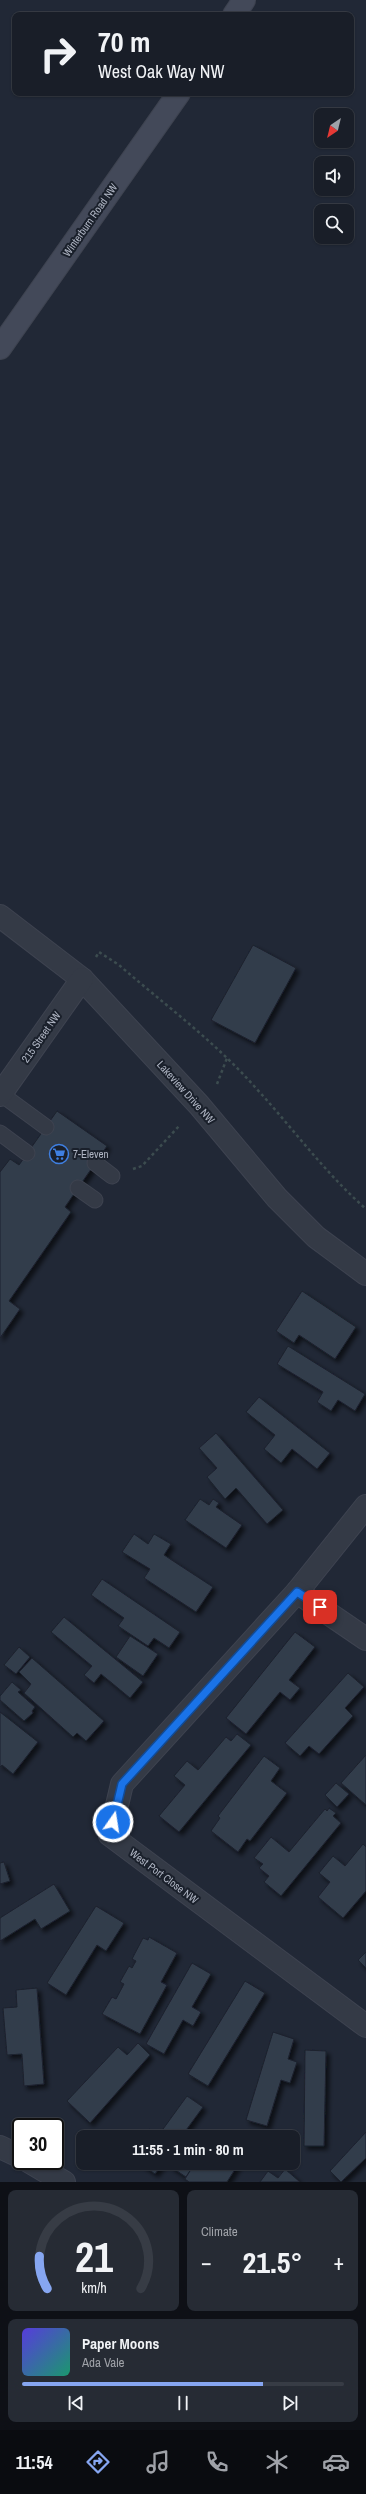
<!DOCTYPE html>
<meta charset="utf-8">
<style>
:root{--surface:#191e28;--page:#262b34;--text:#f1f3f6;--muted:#9fa2a8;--line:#373c45;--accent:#86a6f1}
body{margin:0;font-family:"Archivo Narrow",sans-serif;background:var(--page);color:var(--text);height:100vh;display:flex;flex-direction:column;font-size:15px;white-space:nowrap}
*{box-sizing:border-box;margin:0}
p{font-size:13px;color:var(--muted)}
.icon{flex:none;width:22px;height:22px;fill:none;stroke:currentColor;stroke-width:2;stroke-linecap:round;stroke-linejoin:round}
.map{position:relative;height:2182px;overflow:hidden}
.drawer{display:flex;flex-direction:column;gap:8px;padding:8px;background:#0e1016;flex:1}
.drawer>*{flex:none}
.top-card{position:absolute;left:12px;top:12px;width:342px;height:84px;border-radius:8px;box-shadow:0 1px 3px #0004,0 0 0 1px var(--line);background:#191e28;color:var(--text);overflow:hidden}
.needle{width:26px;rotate:215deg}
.tools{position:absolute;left:314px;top:108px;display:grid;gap:8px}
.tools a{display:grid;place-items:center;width:40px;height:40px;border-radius:8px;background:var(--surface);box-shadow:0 1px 3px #0004,0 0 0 1px var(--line);font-size:20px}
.speed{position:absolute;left:12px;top:2118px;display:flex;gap:8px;font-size:20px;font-weight:700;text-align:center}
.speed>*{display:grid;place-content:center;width:52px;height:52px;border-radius:50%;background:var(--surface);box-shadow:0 1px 3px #0004,0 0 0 1px var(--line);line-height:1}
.speed .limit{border:2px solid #111;border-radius:6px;background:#fff;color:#111}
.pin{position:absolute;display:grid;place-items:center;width:34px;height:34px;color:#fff;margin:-17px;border-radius:8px;box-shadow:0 2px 6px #0006}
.me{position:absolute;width:44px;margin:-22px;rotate:13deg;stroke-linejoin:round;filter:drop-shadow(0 0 3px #0008)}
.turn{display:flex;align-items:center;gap:14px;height:84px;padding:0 20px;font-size:18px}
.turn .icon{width:52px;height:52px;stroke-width:2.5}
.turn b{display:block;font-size:28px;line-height:34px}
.big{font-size:30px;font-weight:800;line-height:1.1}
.drawer .card{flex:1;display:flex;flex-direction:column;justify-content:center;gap:6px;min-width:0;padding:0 14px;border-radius:8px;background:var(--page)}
.drawer .dial{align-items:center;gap:0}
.dial svg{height:104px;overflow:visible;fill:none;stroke:var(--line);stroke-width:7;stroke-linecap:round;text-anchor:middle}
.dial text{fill:var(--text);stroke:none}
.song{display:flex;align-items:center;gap:12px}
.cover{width:48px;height:48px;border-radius:6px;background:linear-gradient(135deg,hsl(250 70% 55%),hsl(160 70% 35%))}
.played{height:4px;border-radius:2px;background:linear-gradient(90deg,var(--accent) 75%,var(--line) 75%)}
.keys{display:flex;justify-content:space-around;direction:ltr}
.heat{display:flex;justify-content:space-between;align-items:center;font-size:22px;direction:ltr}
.drawer .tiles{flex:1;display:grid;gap:8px;grid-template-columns:1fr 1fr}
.card:last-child{grid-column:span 2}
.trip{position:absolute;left:76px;top:2130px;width:224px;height:40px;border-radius:8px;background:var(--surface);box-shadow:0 1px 3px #0004,0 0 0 1px var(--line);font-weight:800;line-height:40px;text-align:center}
.dock{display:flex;height:64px;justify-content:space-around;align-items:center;background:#0a0c10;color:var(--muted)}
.dock .icon{width:28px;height:28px}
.dock .selected{color:var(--accent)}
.dock b{font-size:18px;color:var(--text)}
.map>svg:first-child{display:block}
.building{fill:#333c4c;stroke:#1c212d;filter:url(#shadow)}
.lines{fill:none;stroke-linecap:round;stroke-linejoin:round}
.lane-casing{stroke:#3e4350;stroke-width:17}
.street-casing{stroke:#3e4350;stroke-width:24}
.secondary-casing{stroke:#3e4350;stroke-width:24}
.path{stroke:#3c4c4f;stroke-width:2.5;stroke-dasharray:3 3;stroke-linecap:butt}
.lane{stroke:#343a46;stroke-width:15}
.street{stroke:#343a46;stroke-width:22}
.secondary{stroke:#434959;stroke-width:22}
.route-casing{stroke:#114b97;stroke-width:10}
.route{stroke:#1a73e8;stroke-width:7}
.labels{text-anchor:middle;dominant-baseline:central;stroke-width:4;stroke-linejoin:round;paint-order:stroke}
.street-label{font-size:11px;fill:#afb5c3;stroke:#1a202b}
.poi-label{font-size:11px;fill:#afb5c3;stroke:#1a202b;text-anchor:start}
</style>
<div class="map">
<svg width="366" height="2182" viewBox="0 0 366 2182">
<defs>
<filter id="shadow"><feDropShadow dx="3.5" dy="3.5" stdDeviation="2" flood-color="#0009"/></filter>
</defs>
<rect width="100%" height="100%" fill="#212836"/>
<g class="building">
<polygon points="253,945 296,968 255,1043 211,1020"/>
<polygon points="57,1111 107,1146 65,1207 71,1212 9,1301 20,1309 0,1338 0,1172 10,1159 19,1165"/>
<polygon points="302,1291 356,1327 335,1359 299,1335 294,1343 276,1331"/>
<polygon points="288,1346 365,1394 355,1411 338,1400 331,1411 317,1402 323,1392 277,1364"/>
<polygon points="259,1397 330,1453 317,1469 292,1449 281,1463 264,1449 275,1435 246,1412"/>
<polygon points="216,1433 283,1510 267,1524 236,1488 225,1499 207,1477 217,1468 199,1448"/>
<polygon points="200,1499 209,1505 213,1499 219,1503 216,1507 242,1525 226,1548 185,1520"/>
<polygon points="134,1534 148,1544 154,1534 171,1544 164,1555 213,1587 196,1612 144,1578 150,1569 122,1552"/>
<polygon points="102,1579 180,1632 169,1648 154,1638 148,1646 118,1626 124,1618 91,1595"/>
<polygon points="64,1617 143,1682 130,1698 101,1674 94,1683 84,1675 92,1666 51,1632"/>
<polygon points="295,1632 315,1647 289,1680 300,1688 290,1700 280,1692 246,1734 226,1718"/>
<polygon points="130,1636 158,1654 143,1676 116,1657"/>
<polygon points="19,1647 30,1657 16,1674 4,1665"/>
<polygon points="32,1658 104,1721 86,1741 77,1733 73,1737 24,1693 31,1684 19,1672"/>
<polygon points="348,1673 364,1687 345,1708 353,1716 319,1754 309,1746 300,1756 285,1743"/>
<polygon points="12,1682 21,1690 18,1692 35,1707 32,1711 33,1713 24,1721 0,1700 0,1696"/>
<polygon points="0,1712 38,1742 13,1774 2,1765 0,1767"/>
<polygon points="237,1734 251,1745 179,1832 159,1816 185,1785 174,1776 187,1761 198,1770 226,1737 231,1741"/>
<polygon points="366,1755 366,1805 341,1783"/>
<polygon points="264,1756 280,1768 271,1781 287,1793 250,1841 247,1839 238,1852 211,1831 220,1818 218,1816"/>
<polygon points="336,1783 349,1794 337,1807 325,1795"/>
<polygon points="329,1808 336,1813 333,1816 341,1823 281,1896 264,1882 269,1876 259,1868 263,1864 254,1858 271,1837 289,1852 325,1809 327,1811"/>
<polygon points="363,1844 366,1847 366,1891 343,1918 318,1897 330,1882 319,1873 333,1856 345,1866"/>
<polygon points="4,1862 10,1881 0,1884 0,1863"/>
<polygon points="54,1884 70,1911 41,1929 35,1919 0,1941 0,1918"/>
<polygon points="96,1906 124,1923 106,1951 97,1945 66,1995 47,1983"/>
<polygon points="149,1937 177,1953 161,1982 167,1985 140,2034 102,2014 112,1997 116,1999 124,1984 120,1982 129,1966 132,1968 136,1961 132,1959 143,1938 148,1940"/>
<polygon points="366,1952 366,1968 358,1960"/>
<polygon points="192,1963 211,1974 192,2007 201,2012 193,2026 183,2020 164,2054 146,2044"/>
<polygon points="245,1981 265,1993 208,2086 188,2074"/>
<polygon points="37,1988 44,2084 24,2086 22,2054 7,2055 3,2008 17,2007 16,1990"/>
<polygon points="273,2032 294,2039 288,2059 297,2062 290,2083 281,2080 267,2126 246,2120"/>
<polygon points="138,2043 150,2055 90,2123 67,2101 118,2047 127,2055"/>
<polygon points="305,2050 326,2051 324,2146 304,2146"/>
<polygon points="187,2096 203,2107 181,2137 143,2137 149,2129 158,2136"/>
<polygon points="366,2132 366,2158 341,2182 330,2171"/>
<polygon points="140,2163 163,2163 155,2174"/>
<polygon points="173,2163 195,2163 186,2177 171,2167"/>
<polygon points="195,2163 239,2163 227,2182 189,2182 185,2179"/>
<polygon points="285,2169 300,2182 260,2182 268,2171 278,2178"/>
</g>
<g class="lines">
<g class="lane-casing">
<g id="lane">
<polyline points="1,1094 46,1127"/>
<polyline points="0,1133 27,1153"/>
<polyline points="95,1163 112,1176"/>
<polyline points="78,1188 95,1200"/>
</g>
</g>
<g class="street-casing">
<g id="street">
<polyline points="0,916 82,979 199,1105 277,1198 316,1237 366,1274"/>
<polyline points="0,1095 82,979"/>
<polyline points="366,1506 297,1592 122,1784 110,1835 366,2026"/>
<polyline points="297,1592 366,1639"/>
<polyline points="0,2147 21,2157"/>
<polyline points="28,2161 64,2182"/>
</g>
</g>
<g class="secondary-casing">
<g id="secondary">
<polyline points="234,15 244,0"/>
<polyline points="0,348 179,93"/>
</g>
</g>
<g class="path">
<path d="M 96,957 L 99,952 L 119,965 C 164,1004 214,1041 254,1086 C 292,1127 324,1172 366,1209"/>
<polyline points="217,1084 227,1058"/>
<polyline points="133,1169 142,1166 180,1125"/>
</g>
<use href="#lane" class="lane"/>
<use href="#street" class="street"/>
<use href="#secondary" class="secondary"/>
</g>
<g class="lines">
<g class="route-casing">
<polyline id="route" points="113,1822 122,1784 297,1592 320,1607"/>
</g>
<use href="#route" class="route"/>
</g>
<defs>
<g id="supermarket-ring" transform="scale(1)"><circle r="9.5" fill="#1a202b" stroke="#3f7fe0" stroke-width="1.5"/><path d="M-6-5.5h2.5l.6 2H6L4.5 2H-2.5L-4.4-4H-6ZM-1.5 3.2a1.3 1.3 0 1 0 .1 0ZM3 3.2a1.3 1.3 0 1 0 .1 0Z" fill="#3f7fe0"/></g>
</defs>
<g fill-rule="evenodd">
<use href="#supermarket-ring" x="59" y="1154"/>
</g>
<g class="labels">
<g class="street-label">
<text transform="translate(90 220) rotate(-55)">Winterburn Road NW</text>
<text transform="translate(41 1037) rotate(-55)">215 Street NW</text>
<text transform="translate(186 1092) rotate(48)">Lakeview Drive NW</text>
<text transform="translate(164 1876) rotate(37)">West Port Close NW</text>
</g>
<g class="poi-label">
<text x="73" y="1154">7-Eleven</text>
</g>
</g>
</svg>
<div class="tools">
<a><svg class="needle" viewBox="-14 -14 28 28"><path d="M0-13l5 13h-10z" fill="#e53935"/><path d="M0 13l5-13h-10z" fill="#9fa2a8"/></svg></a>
<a><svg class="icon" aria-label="sound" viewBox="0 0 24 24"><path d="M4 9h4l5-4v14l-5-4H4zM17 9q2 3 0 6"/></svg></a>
<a><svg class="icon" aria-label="search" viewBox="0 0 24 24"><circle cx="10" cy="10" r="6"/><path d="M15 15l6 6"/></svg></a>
</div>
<div class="speed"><div class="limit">30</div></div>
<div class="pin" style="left:320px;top:1607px;background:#d93025"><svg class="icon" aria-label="arrive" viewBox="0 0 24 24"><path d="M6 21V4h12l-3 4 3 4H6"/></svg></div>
<svg class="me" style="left:113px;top:1822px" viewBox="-20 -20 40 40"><circle r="17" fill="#1a73e8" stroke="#fff" stroke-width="3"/><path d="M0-11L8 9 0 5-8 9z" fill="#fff"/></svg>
<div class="trip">11:55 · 1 min · 80 m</div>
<div class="top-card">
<div class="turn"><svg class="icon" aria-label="right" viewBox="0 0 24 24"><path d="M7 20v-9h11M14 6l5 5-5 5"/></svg><div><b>70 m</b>West Oak Way NW</div></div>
</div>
</div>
<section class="drawer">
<div class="tiles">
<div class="card dial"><svg viewBox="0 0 100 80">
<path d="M14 69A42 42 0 1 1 86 69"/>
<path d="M14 69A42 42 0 0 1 8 44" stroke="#86a6f1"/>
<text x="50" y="56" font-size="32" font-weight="700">21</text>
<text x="50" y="72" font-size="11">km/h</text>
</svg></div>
<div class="card"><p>Climate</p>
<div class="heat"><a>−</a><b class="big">21.5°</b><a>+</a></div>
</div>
<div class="card">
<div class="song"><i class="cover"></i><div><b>Paper Moons</b><p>Ada Vale</p></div></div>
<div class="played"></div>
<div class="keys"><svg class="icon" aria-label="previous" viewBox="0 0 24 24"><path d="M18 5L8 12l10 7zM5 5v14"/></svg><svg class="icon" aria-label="pause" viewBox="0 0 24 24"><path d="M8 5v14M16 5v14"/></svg><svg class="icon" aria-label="next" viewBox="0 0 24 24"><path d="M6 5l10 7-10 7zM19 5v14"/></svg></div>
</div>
</div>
</section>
<nav class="dock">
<b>11:54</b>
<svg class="icon selected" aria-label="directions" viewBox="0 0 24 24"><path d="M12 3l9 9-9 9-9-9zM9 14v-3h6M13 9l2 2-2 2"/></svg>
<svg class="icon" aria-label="music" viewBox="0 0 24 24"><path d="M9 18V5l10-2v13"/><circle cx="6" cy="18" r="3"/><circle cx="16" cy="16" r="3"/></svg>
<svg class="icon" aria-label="phone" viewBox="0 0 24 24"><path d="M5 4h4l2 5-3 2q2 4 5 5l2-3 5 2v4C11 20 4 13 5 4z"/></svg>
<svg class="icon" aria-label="climate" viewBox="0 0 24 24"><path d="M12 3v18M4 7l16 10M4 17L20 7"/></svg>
<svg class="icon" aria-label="car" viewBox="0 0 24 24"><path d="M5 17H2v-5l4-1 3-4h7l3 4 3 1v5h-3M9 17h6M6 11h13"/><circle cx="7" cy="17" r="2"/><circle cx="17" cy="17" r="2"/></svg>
</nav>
